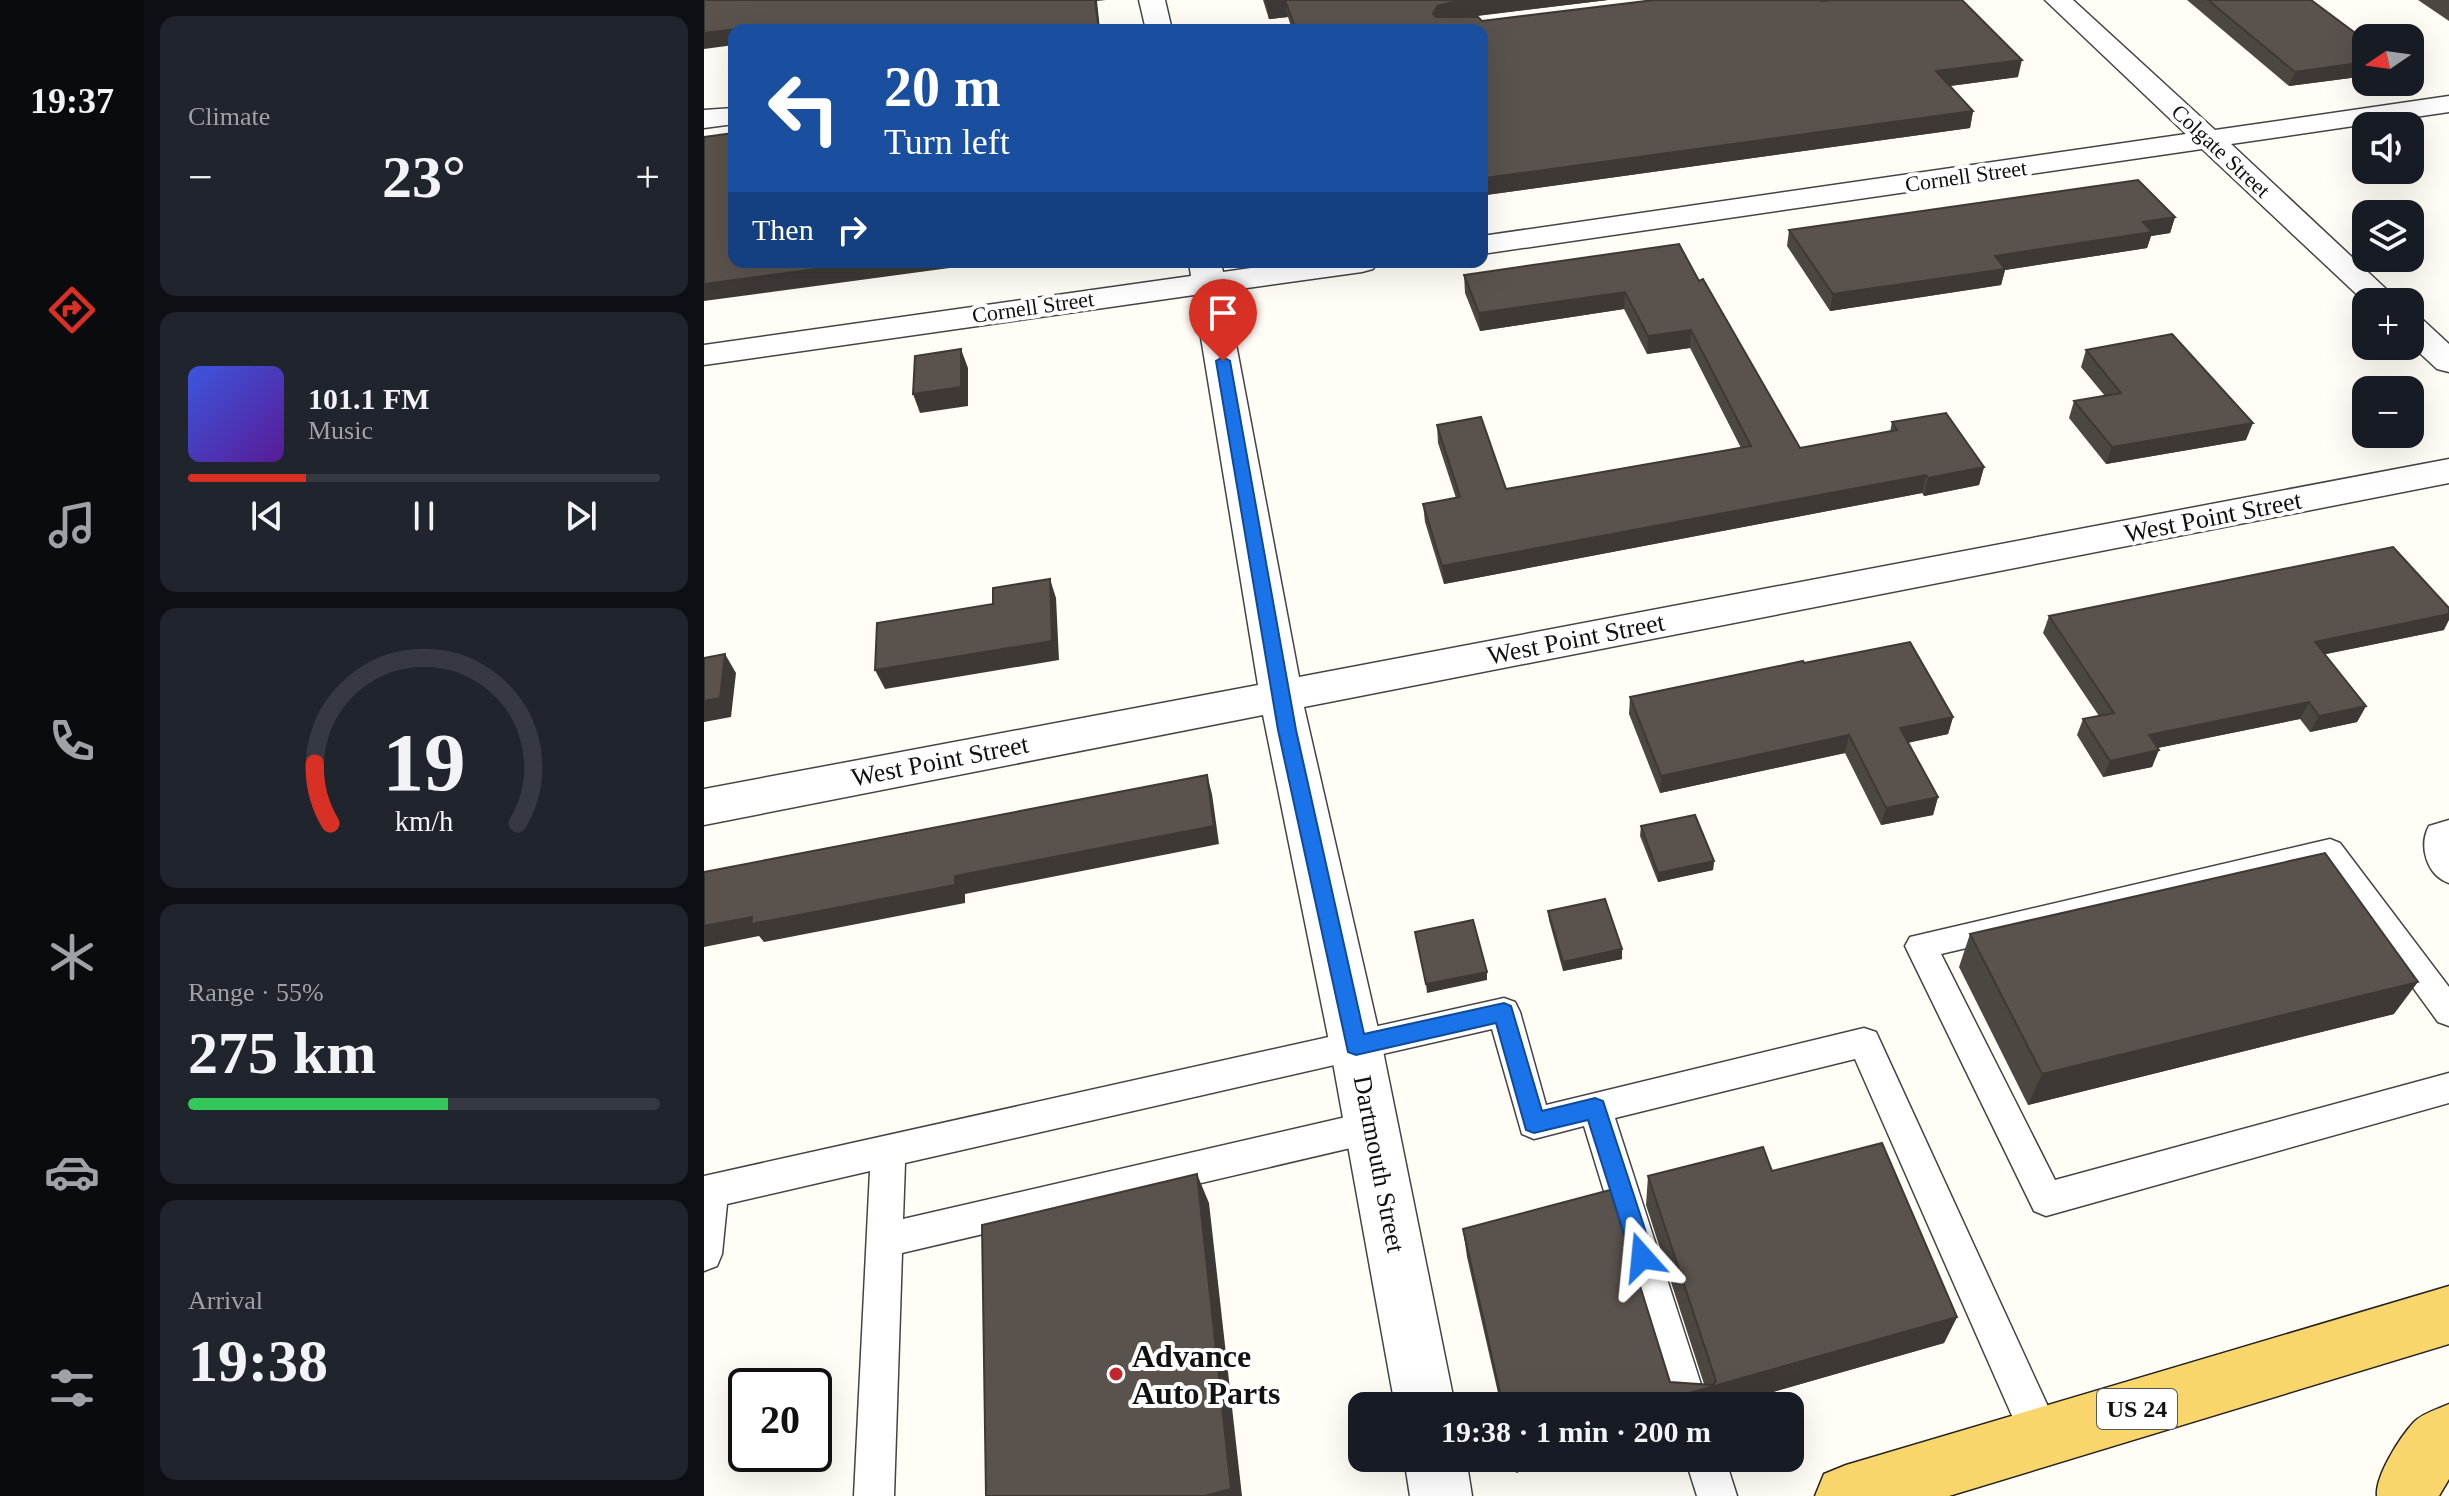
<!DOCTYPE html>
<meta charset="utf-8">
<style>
:root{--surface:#171b24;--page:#20242c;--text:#f1f3f6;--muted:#9ea1a6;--line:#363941;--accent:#d93025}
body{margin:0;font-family:Georgia,serif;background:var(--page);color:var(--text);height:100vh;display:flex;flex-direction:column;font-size:30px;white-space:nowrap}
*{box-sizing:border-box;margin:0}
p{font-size:26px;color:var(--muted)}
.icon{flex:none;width:44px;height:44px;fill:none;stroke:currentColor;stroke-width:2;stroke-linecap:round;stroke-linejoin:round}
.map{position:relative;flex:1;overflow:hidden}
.sheet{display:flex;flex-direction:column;gap:16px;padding:16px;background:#0d0f14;width:560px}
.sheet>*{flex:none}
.hud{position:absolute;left:24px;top:24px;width:760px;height:244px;border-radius:16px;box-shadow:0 8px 32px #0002;background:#1a4fa0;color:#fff;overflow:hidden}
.needle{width:52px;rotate:257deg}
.tools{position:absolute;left:1648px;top:24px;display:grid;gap:16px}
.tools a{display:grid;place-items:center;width:72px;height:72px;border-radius:16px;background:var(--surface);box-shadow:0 8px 32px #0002;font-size:40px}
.speed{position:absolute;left:24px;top:1368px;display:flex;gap:16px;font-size:40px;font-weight:700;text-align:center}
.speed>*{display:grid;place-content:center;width:104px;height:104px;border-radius:50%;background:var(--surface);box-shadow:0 8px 32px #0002;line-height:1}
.speed .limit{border:4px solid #111;border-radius:12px;background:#fff;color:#111}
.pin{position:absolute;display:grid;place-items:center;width:68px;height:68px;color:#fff;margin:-82px -34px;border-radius:50% 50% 50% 0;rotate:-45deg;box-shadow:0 0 8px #0007}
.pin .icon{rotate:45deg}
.me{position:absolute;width:88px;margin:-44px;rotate:342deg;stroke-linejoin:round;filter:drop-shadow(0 0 6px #0008)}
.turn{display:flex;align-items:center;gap:28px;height:168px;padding:0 24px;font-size:36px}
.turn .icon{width:104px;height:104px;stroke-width:2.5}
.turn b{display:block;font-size:56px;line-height:68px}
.then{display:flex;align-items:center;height:76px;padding:0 24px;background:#0003;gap:16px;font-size:30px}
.big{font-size:60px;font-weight:800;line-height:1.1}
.sheet .widget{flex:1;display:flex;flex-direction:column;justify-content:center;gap:12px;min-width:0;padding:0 28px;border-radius:16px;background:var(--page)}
.sheet .dial{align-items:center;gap:0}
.dial svg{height:208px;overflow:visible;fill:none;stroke:var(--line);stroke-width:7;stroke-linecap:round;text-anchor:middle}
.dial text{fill:var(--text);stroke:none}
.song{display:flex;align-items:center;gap:24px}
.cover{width:96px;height:96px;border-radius:12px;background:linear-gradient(135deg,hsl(230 70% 55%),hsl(270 70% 35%))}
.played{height:8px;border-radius:4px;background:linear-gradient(90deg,var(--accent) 25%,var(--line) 25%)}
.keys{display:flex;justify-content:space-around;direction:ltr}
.heat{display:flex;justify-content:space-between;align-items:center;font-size:44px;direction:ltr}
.charge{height:12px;border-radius:6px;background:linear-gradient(90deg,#34c759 55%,var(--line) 0)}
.trip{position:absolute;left:644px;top:1392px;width:456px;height:80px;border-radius:16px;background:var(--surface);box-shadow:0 8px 32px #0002;font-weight:800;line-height:80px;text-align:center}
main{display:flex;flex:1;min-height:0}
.tabs{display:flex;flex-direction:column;width:144px;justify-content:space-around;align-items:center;background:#090b0e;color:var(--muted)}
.tabs .icon{width:56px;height:56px}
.tabs .active{color:var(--accent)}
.tabs b{font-size:36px;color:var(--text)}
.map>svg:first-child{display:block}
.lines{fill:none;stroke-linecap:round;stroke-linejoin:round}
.lane-casing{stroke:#444;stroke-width:3}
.street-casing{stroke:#444;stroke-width:3}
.primary-casing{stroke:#222;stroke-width:3}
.lane{fill:#fff;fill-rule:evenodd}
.street{fill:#fff;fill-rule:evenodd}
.primary{fill:#f9d66b;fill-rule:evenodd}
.wall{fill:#4d4742}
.shaded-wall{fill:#3f3936}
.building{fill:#5a524d;stroke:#3f3936;stroke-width:2}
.route{fill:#1a73e8;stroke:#114b97;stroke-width:2}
.poi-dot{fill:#c4262e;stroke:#fff;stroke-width:3}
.labels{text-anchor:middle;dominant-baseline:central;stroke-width:8;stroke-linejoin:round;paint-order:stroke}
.far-street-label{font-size:22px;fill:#111;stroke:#fff}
.shield{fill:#fff;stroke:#585858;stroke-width:2}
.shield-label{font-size:24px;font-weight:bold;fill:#111}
.street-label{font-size:26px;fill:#111;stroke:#fff}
.near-poi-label{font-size:32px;font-weight:bold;fill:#111;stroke:#fff;text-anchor:start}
</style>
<main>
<nav class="tabs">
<b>19:37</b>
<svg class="icon active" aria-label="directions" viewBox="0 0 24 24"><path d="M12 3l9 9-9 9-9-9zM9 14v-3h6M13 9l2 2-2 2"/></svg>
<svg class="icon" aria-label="music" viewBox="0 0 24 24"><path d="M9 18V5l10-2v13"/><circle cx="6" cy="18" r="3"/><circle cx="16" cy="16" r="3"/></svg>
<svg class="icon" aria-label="phone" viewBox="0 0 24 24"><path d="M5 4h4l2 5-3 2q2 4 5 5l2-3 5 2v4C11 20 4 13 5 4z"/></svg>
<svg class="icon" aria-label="climate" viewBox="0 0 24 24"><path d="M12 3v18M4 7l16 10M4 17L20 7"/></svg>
<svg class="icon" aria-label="car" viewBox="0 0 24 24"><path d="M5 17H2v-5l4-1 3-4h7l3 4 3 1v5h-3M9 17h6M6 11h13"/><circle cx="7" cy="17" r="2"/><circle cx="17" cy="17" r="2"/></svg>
<svg class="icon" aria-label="filters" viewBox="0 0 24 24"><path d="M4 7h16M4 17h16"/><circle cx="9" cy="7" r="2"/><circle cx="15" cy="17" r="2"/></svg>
</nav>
<section class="sheet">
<div class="widget"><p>Climate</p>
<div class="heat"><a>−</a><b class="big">23°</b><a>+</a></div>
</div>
<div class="widget">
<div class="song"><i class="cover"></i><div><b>101.1 FM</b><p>Music</p></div></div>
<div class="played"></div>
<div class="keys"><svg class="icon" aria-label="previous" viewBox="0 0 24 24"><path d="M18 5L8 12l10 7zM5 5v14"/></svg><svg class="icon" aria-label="pause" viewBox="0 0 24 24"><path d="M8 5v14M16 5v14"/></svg><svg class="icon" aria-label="next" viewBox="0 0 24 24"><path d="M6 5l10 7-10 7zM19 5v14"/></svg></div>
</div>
<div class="widget dial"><svg viewBox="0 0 100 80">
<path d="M14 69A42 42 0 1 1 86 69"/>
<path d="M14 69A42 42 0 0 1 8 46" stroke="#d93025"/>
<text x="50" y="56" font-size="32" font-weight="700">19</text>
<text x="50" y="72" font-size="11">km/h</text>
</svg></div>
<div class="widget"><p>Range · 55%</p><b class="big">275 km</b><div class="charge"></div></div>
<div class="widget"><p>Arrival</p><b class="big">19:38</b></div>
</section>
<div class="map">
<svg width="1745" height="1496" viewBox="0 0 1745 1496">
<rect width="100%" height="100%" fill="#fffdf5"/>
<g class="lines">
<g class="lane-casing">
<g id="lane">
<path d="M 1745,820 L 1745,883 C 1723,876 1714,846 1725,826 Z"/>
<polygon points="1626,839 1636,843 1745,987 1745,1026 1734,1022 1619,864 1237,954 1351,1180 1745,1073 1745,1103 1342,1216 1330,1211 1201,946 1206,937"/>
<polygon points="800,998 811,1002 816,1012 842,1105 1160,1028 1172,1032 1352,1424 1357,1438 1352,1452 1338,1457 1324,1452 1151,1059 911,1118 1004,1406 966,1406 880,1126 830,1139 818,1134 788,1029 201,1163 199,1219 668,1111 680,1116 685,1127 680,1138 668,1143 198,1253 190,1496 150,1496 166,1171 23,1204 18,1254 13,1266 0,1271 0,1176"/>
<polygon points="981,1458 1021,1458 1033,1496 993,1496"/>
</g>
</g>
<g class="street-casing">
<g id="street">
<polygon points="435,0 461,0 468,30 442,30"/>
<polygon points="1341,0 1369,0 1511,130 1745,96 1745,112 1527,144 1696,302 1662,303 1498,149 778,254 778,236 1482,134"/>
<polygon points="30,108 30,124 0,128 0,110"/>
<polygon points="485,262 517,262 519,272 590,262 674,262 669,269 658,272 522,291 595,677 1745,459 1745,483 600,707 678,1046 751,1406 691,1406 626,1046 559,715 0,825 0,789 554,685 490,295 0,365 0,345 487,276"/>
<polygon points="1706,316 1718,319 1745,344 1745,372 1733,369 1706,344"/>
<polygon points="700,1458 762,1458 768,1496 706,1496"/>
</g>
</g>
<g class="primary-casing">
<g id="primary">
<polygon points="1745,1286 1745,1344 1245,1496 1111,1496 1120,1474 1142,1465"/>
<path d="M 1745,1404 L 1745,1479 L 1735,1496 L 1673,1496 C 1671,1476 1696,1437 1710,1422 C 1719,1413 1734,1409 1745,1404 Z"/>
</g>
</g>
<use href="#lane" class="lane"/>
<use href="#street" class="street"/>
<use href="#primary" class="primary"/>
</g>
<g class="wall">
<polygon points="559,0 904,0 765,17 778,21 1118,1 1314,77 1246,86 1269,111 1266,128 782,195 778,186 778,30 588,30 584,17 565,19"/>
<polygon points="1483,0 1607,0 1662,41 1662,76 1585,86"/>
<polygon points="1714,0 1745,0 1745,21"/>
<polygon points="1471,217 1466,233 1447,236 1443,248 1301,270 1297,285 1126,311 1083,246 1085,230"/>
<polygon points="760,275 995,281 1096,448 1186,432 1188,422 1280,467 1275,485 1220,496 1218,493 740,584 721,522 719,504 752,498 734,443 733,425 802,489 1037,448 986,348 943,354 920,309 776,331 761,293"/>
<polygon points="1382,350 1542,440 1402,464 1365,418 1370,401 1401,396 1377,367"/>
<polygon points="1345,616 1740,630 1621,654 1662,706 1653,722 1606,732 1596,719 1454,748 1448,767 1399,777 1373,735 1379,719 1395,716 1339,633"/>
<polygon points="1100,663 1249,717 1244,734 1204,743 1234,797 1229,815 1177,825 1141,753 956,793 925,714 926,697"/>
<polygon points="937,826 1010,861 1009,870 954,882 936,836"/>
<polygon points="844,911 918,949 918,959 859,971 845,920"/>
<polygon points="1266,934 1690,1014 1324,1105 1255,967"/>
<polygon points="1068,1171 1253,1317 1240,1343 1020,1406 797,1406 763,1257 759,1229 966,1382 1000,1384 942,1205 944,1176"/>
</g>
<g class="shaded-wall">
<polygon points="391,0 402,0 393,1 396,30 395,30"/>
<polygon points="581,0 584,17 565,19 562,2"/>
<polygon points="768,0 904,0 746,19 734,22 729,14 733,6 745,3"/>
<polygon points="59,26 60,30 30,30 30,45 0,49 0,33"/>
<polygon points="1318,60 1314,77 1230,88 1232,71"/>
<polygon points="1662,62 1662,76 1585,86 1591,72"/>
<polygon points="1269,111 1266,128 782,195 781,178"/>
<polygon points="1471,217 1466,233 1447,236 1443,248 1301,270 1297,285 1126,311 1129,294 1439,222"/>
<polygon points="164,262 290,262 0,301 0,284"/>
<polygon points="921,292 920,309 776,331 775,313"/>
<polygon points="987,330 986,348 943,354 944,336"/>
<polygon points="257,349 264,368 264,406 216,413 209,394"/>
<polygon points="1549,423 1542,440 1402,464 1408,447"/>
<polygon points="1280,467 1275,485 1220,496 1224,478"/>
<polygon points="1222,475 1218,493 740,584 738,566"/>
<polygon points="346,579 352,598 355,660 181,689 171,670"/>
<polygon points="1745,614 1745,620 1740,630 1603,658 1611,642"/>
<polygon points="21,654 32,673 27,717 0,722 0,701"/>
<polygon points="1605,702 1596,719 1438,751 1445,735"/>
<polygon points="1662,706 1653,722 1606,732 1615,716"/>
<polygon points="1249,717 1244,734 1192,745 1196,728"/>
<polygon points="1145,735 1141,753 956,793 957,776"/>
<polygon points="1455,750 1448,767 1399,777 1406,761"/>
<polygon points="503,775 508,794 515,844 261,894 261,903 60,942 55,936 0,947 0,926 251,876"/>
<polygon points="1234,797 1229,815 1177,825 1182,808"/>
<polygon points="1010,861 1009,870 954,882 954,873"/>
<polygon points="918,949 918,959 859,971 859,962"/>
<polygon points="783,972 783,980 723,993 722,984"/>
<polygon points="1714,982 1690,1014 1324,1105 1338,1074"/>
<polygon points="493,1174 505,1203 538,1496 501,1496"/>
<polygon points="1253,1317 1240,1343 1020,1406 943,1406 943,1405"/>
<polygon points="810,1458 863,1458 812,1473"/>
</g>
<g class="building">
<polygon points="0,0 391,0 395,30 58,30 59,26 0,33"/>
<polygon points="562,0 768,0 745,3 733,6 729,14 732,17 774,17 778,21 950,0 1116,0 1118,1 1129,0 1258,0 1318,60 1232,71 1269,111 781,178 778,171 778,30 592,30 581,0 562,2"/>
<polygon points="1504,0 1607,0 1662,41 1662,62 1591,72"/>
<polygon points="30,133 30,262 164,262 0,284 0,137"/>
<polygon points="1434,180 1471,217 1439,222 1448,232 1291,256 1301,269 1129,294 1085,230"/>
<polygon points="975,244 995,281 999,279 1096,448 1193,430 1188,422 1242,413 1280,467 1224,478 1222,475 738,566 719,504 756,497 733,425 777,417 802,489 1047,446 987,330 944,336 921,292 775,313 760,275"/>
<polygon points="1468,334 1549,423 1408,447 1370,401 1417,393 1382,350"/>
<polygon points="257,349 257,387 209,394 211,356"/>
<polygon points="1689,547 1745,608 1745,614 1611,642 1662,706 1615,716 1605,702 1445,735 1455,750 1406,761 1379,719 1410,713 1345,616"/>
<polygon points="346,579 348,641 171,670 173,623 289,604 289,588"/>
<polygon points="1206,642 1249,717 1196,728 1234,797 1182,808 1145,735 957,776 926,697 1099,661 1100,663"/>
<polygon points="21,654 16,698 0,701 0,658"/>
<polygon points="503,775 510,826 251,876 251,885 47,924 48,917 0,926 0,872"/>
<polygon points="991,815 1010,861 954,873 937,826"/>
<polygon points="1621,853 1714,982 1338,1074 1266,934"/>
<polygon points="901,899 918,949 859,962 844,911"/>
<polygon points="769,920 783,972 722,984 711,932"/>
<polygon points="1178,1143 1253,1317 943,1405 944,1406 799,1406 759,1229 906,1190 966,1382 1009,1385 1012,1381 944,1176 1059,1147 1068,1171"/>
<polygon points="493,1174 527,1489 501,1496 282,1496 278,1225"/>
</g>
<polygon class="route" points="519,357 526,361 592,730 660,1034 800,1003 807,1006 838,1111 891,1098 899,1101 950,1257 946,1265 938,1268 930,1265 884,1120 830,1133 822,1130 792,1023 652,1055 644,1052 574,730 512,361"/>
<circle class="poi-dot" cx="412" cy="1374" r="8"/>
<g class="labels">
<g class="far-street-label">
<text transform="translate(1517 151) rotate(43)">Colgate Street</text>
<text transform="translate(1262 176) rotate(-8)">Cornell Street</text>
<text transform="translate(329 307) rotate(-8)">Cornell Street</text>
</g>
<rect class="shield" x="1393" y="1389" width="80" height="40" rx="6"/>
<g class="shield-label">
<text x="1433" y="1409">US 24</text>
</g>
<g class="street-label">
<text transform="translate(1509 517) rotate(-11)">West Point Street</text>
<text transform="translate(872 639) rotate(-11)">West Point Street</text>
<text transform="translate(236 761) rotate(-11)">West Point Street</text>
<text transform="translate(675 1164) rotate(79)">Dartmouth Street</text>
</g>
<g class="near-poi-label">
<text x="428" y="1356">Advance<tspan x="428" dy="37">Auto Parts</tspan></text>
</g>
</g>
</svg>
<div class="tools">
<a><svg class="needle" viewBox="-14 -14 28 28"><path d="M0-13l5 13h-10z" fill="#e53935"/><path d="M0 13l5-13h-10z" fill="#9ea1a6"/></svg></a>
<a><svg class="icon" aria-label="sound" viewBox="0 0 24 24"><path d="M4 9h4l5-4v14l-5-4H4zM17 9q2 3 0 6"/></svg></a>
<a><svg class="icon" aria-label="layers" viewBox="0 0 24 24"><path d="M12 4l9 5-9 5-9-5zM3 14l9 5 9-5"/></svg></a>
<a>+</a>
<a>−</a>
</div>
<div class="speed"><div class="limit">20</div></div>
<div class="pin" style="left:519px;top:361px;background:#d93025"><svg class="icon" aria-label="arrive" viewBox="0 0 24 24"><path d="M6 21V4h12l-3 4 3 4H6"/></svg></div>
<svg class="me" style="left:938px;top:1257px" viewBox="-20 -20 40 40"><path d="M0-17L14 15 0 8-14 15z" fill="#1a73e8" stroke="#fff" stroke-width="4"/></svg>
<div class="trip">19:38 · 1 min · 200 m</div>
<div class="hud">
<div class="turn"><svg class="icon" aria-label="left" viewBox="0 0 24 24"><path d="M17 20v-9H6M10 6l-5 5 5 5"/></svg><div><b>20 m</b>Turn left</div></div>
<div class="then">Then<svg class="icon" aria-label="right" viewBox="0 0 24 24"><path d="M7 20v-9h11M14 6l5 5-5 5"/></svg></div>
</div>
</div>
</main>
